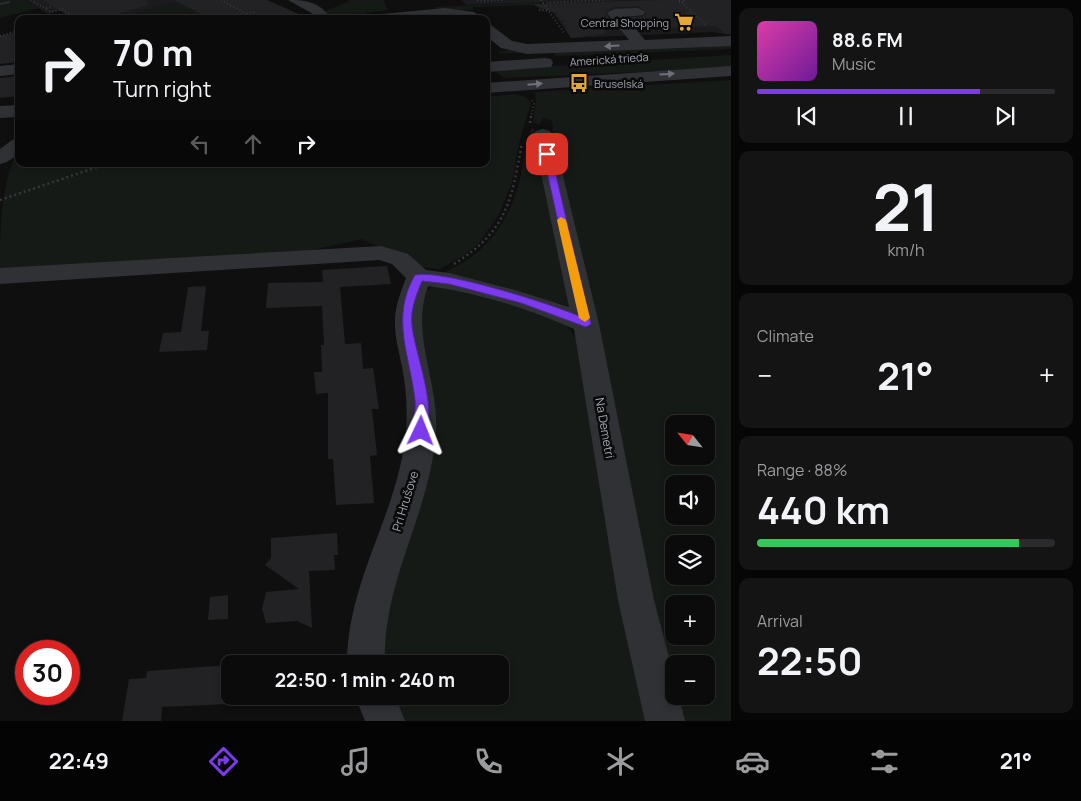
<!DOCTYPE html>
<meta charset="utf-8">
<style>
:root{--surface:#0b0b0c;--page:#141415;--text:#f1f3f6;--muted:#9a9b9d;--line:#2b2b2d;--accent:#7c3aed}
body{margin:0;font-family:Manrope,sans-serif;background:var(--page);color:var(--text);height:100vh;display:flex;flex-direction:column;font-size:19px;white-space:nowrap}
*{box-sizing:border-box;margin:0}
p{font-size:16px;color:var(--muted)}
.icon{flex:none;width:28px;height:28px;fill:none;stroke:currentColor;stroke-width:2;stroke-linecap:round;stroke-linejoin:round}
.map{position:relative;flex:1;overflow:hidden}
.details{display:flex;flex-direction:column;gap:8px;padding:8px;background:#060607;width:350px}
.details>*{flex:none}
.hud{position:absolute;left:15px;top:15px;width:475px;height:152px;border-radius:10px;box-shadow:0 2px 8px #0003,0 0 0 1px var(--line);background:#0b0b0c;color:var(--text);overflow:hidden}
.needle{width:32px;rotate:300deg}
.controls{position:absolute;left:665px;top:415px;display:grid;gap:10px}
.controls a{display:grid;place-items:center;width:50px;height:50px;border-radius:10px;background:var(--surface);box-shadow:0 2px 8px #0003,0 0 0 1px var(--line);font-size:25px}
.speed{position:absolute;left:15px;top:640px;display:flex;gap:10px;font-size:25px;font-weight:700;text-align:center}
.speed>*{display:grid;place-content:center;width:65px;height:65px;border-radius:50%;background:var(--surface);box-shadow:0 2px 8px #0003,0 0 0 1px var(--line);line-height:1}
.speed .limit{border:8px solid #d22;background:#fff;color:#111}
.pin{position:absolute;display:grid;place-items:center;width:42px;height:42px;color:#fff;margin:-21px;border-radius:10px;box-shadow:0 2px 8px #0006}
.me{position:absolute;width:55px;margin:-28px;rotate:2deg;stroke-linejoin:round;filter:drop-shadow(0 0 4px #0008)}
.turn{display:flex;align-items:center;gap:18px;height:105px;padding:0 15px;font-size:22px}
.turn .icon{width:65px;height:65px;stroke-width:2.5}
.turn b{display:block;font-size:35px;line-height:42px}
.lanes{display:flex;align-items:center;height:48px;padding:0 15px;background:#0003;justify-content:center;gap:25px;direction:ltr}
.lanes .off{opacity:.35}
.big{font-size:38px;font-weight:700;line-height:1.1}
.details .widget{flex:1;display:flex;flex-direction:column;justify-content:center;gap:8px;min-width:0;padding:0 18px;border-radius:10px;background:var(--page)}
.details .dial{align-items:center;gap:0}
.dial b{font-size:65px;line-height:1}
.song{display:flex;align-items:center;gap:15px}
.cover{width:60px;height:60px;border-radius:8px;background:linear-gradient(135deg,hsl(320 70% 55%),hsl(280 70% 35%))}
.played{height:5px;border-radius:2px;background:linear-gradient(90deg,var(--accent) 75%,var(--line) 75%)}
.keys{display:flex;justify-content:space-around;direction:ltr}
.heat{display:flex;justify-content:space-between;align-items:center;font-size:28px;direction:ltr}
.charge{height:8px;border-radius:4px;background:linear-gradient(90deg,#34c759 88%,var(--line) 0)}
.trip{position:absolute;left:221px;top:655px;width:288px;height:50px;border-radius:10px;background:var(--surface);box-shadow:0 2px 8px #0003,0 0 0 1px var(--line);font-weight:700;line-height:50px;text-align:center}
.dock{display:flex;height:80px;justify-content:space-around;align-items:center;background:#040405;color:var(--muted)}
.dock .icon{width:35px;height:35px}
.dock .active{color:var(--accent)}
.dock b{font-size:22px;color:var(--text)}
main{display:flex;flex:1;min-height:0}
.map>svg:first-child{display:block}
.built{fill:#1b1b1d}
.green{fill:#161a16;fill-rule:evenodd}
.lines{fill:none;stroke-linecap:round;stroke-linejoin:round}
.stream{fill:#272d32;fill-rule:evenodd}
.building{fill:#222224}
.path-far1{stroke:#36383c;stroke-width:2;stroke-dasharray:1 2.5;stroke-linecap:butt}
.path{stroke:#36383c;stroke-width:2.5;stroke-dasharray:2 3;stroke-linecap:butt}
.minor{fill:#303135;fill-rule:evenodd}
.path-bridge{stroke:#36383c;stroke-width:2;stroke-dasharray:1 2.5;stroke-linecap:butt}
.oneway{fill:#6e7179}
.route{fill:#7c3aed;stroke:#51269a}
.slow{fill:#f59e0b}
.labels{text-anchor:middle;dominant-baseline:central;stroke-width:5;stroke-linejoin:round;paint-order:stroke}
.far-poi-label{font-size:11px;fill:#a1a5b0;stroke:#0a0a0b;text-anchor:end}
.far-street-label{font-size:11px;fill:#a1a5b0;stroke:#0a0a0b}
.street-label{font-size:12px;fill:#a1a5b0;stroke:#0a0a0b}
</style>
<main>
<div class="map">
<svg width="731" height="721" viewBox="0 0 731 721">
<rect width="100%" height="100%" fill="#0f0f10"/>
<g class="built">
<polygon points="26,0 198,0 133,19 54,19 68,15 61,10 48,14"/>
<polygon points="461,0 731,0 731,35 713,32 571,38 546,2 466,5"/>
</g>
<g class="green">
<polygon points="0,0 25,0 38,8 0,18"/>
<polygon points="180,0 212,19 114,19"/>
<polygon points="348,0 383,0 388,10 329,17 323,12 350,1"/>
<polygon points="539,2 545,11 541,11 537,5 473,7 472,10 443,11 438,11 435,7"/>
<polygon points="731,43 731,49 556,56 554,53 497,53 510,49"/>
<polygon points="731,55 731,68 504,78 493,70"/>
<path d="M 731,80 L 731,721 L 680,721 L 674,696 L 706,696 L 706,664 L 674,664 L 674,695 L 551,143 L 553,126 L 551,120 L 543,118 L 539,125 L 533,122 L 536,102 L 535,92 ZM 674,424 L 706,424 L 706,456 L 674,456 ZM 674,484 L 706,484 L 706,516 L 674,516 ZM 674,544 L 706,544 L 706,576 L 674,576 ZM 674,604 L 706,604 L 706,636 L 674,636 Z"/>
<path d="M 515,94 L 526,97 L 531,103 L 520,139 L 512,182 L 499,214 L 479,243 L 466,254 L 440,269 L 422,267 L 362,239 L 307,251 L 0,272 C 0,233 0,181 19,150 L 19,164 L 486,164 L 486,97 Z"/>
<path d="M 532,127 L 535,131 L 569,306 L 442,273 C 481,258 506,228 518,187 C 524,167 523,147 532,127 Z"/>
<polygon points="444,281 562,319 577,339 653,721 398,721 388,696 500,696 500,664 378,664 378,637 415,504 413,327 423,292"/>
</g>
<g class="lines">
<polygon class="stream" points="9,1 10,1 10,3 0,5 0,3"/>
</g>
<g class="building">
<polygon points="43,0 147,0 148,5 99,19 73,19"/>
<polygon points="173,0 267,0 310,19 212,19"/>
<polygon points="669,0 731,0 731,34 726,34 716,26 663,28 655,20 631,21 629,18 643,17 647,13 638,6 614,7 606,11 606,14 615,26 603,26 607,31 604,31 606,34 571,38 565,28 567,25 561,24 565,21 558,20 561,18 555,16 558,14 535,6 535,4"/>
<polygon points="19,31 19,62 0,64 0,36"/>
<polygon points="19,76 19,96 0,98 0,78"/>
<polygon points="387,266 391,284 340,287 345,344 361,343 363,369 373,368 379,409 372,409 377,455 370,456 374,503 336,505 333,459 328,459 328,393 316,394 314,372 322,372 321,345 324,345 322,306 266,308 268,283 323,282 322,270"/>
<polygon points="206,286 201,331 209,331 207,350 159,352 163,333 181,332 188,287"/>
<polygon points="337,533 338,555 334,555 335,570 309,571 312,628 297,621 266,623 262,609 266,592 299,589 265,565 271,558 271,538"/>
<polygon points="228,595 228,619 208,620 210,597"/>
<polygon points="230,665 230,704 162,707 161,721 122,721 129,679 146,678 147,671"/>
</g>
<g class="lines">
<g class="path-far1">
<polyline points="31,0 51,12 62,9 72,15 58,19"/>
<polyline points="221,0 247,14 243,19"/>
<polyline points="541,0 564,33"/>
<polyline points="679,0 707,26"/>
<polyline points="477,1 503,0"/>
<polyline points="543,3 606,0"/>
<polyline points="46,8 53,6"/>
<polyline points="539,10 549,11"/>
<polyline points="247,14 257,11"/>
<polyline points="223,16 233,19"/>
<polyline points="246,17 274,14"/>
<polyline points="339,17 367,14"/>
<polyline points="0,36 19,30"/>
<polyline points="531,118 534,104 532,100"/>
</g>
<g class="path">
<polyline points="530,123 531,116"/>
<polyline points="0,200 106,164"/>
<path d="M 454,264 C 508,230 511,201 522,143"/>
</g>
<g class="minor">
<path d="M 288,0 C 307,0 320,2 331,19 L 316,19 L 313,14 Z"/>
<polygon points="445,8 474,12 483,19 445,17 375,19 382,14"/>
<polygon points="638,8 645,12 643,15 625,17 645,40 731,36 731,46 527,54 501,48 486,36 486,23 491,25 512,41 527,44 629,40 607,13 614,9"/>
<polygon points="545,58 551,59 553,63 551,67 486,72 486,62"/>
<polygon points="19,64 19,74 0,76 0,66"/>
<polygon points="731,66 731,76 486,93 486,83"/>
<polygon points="19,105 19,117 0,118 0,106"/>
<path d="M 543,129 L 550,131 L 553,135 L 599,324 L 654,600 L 674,676 L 674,696 L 679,696 L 685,721 L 645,721 L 618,600 L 574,329 C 528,308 478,293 428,286 C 410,334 439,382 436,431 C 431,513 382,580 385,664 L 347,664 C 347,583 395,518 405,440 C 408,415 407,392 402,367 C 399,351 394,335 395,318 C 396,304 401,291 406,278 L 392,264 L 379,260 L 0,284 L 0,268 L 381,246 L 408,254 L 426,270 L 449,273 L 515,290 L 569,307 L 533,135 L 536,131 Z"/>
<polygon points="19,138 19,154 7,162 0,164 0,149 12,140"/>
<polygon points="355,696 395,696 405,721 365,721"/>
</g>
<polyline class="path-bridge" points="679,2 685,2 683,0"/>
</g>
<defs><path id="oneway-solid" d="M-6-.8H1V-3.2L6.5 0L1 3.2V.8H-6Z" transform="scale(1.25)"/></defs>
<g class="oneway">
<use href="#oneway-solid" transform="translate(612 46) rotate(177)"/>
<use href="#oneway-solid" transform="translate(667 74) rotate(-3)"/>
<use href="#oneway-solid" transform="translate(535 84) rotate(-5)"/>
</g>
<path class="route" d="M 547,151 L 551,154 L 591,324 L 586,327 L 521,303 L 449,284 L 422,281 C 416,296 410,310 412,326 C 415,353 438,410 425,434 L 416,434 C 412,426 416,410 415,400 C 410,355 390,318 415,275 C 442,269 551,304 579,316 L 543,154 Z"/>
<polygon class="slow" points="561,217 566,220 590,318 585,322 579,318 557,220"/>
<defs>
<g id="supermarket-bare" transform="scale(1.5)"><path d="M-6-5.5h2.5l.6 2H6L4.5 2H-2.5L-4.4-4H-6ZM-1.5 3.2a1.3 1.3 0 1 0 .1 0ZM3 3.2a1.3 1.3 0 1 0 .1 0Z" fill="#e3a934" stroke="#0a0a0b" stroke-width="2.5" paint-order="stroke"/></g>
<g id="bus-bare" transform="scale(1.5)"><path d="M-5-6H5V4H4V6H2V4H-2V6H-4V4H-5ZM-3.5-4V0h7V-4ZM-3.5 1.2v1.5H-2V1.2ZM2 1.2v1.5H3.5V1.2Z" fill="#e3a934" stroke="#0a0a0b" stroke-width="2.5" paint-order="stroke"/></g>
</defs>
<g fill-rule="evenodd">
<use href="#supermarket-bare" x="684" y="22"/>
<use href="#bus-bare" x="579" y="83"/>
</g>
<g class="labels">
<g class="far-poi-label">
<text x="669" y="22">Central Shopping</text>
<text x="594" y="83" text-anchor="start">Bruselská</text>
</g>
<g class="far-street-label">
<text transform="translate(609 59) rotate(-4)">Americká trieda</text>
</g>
<g class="street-label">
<text transform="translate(605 428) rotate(80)">Na Demetri</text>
<text transform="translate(405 501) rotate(-73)">Pri Hrušove</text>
</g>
</g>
</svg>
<div class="controls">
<a><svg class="needle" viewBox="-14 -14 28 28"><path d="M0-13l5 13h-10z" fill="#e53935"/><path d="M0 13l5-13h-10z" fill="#9a9b9d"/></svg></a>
<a><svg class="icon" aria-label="sound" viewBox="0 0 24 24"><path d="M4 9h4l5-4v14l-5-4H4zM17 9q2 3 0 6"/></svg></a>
<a><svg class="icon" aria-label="layers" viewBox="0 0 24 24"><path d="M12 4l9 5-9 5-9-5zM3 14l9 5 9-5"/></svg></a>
<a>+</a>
<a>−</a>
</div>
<div class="speed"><div class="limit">30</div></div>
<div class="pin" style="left:547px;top:154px;background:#d93025"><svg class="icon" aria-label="arrive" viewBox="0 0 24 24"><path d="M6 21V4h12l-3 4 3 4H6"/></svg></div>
<svg class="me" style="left:421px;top:431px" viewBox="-20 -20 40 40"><path d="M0-17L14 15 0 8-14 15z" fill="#7c3aed" stroke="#fff" stroke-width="4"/></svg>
<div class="trip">22:50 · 1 min · 240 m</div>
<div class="hud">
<div class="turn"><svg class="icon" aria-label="right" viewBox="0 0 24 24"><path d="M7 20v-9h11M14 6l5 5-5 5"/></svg><div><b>70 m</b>Turn right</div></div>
<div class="lanes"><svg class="icon off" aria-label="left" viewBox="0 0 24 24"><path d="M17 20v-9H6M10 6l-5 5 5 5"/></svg><svg class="icon off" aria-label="ahead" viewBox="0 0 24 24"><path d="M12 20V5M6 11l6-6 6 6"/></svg><svg class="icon" aria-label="right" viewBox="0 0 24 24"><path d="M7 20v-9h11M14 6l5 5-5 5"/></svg></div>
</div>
</div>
<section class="details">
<div class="widget">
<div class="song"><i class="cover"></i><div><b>88.6 FM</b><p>Music</p></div></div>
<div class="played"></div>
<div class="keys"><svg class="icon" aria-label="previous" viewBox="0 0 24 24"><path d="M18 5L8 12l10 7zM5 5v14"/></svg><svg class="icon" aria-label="pause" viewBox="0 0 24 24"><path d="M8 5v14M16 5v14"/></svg><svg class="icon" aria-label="next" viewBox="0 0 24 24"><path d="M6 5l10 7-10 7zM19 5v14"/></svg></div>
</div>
<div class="widget dial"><b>21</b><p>km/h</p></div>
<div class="widget"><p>Climate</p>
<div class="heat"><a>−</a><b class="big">21°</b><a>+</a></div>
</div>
<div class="widget"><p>Range · 88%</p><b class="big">440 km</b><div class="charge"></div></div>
<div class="widget"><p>Arrival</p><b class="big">22:50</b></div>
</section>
</main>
<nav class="dock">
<b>22:49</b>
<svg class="icon active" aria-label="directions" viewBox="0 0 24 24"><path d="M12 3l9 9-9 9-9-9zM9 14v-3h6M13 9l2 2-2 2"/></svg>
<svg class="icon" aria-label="music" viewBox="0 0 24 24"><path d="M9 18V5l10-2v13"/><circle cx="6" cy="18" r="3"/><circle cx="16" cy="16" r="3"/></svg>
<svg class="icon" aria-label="phone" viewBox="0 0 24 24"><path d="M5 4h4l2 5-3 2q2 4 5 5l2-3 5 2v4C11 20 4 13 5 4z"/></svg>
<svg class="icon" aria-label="climate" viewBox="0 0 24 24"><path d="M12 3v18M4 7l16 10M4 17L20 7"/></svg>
<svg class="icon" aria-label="car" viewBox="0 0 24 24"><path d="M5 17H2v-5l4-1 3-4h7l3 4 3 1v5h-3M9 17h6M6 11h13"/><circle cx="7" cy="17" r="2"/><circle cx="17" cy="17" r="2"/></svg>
<svg class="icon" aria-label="filters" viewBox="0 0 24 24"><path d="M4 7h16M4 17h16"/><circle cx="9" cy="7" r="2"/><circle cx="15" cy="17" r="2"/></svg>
<b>21°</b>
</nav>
